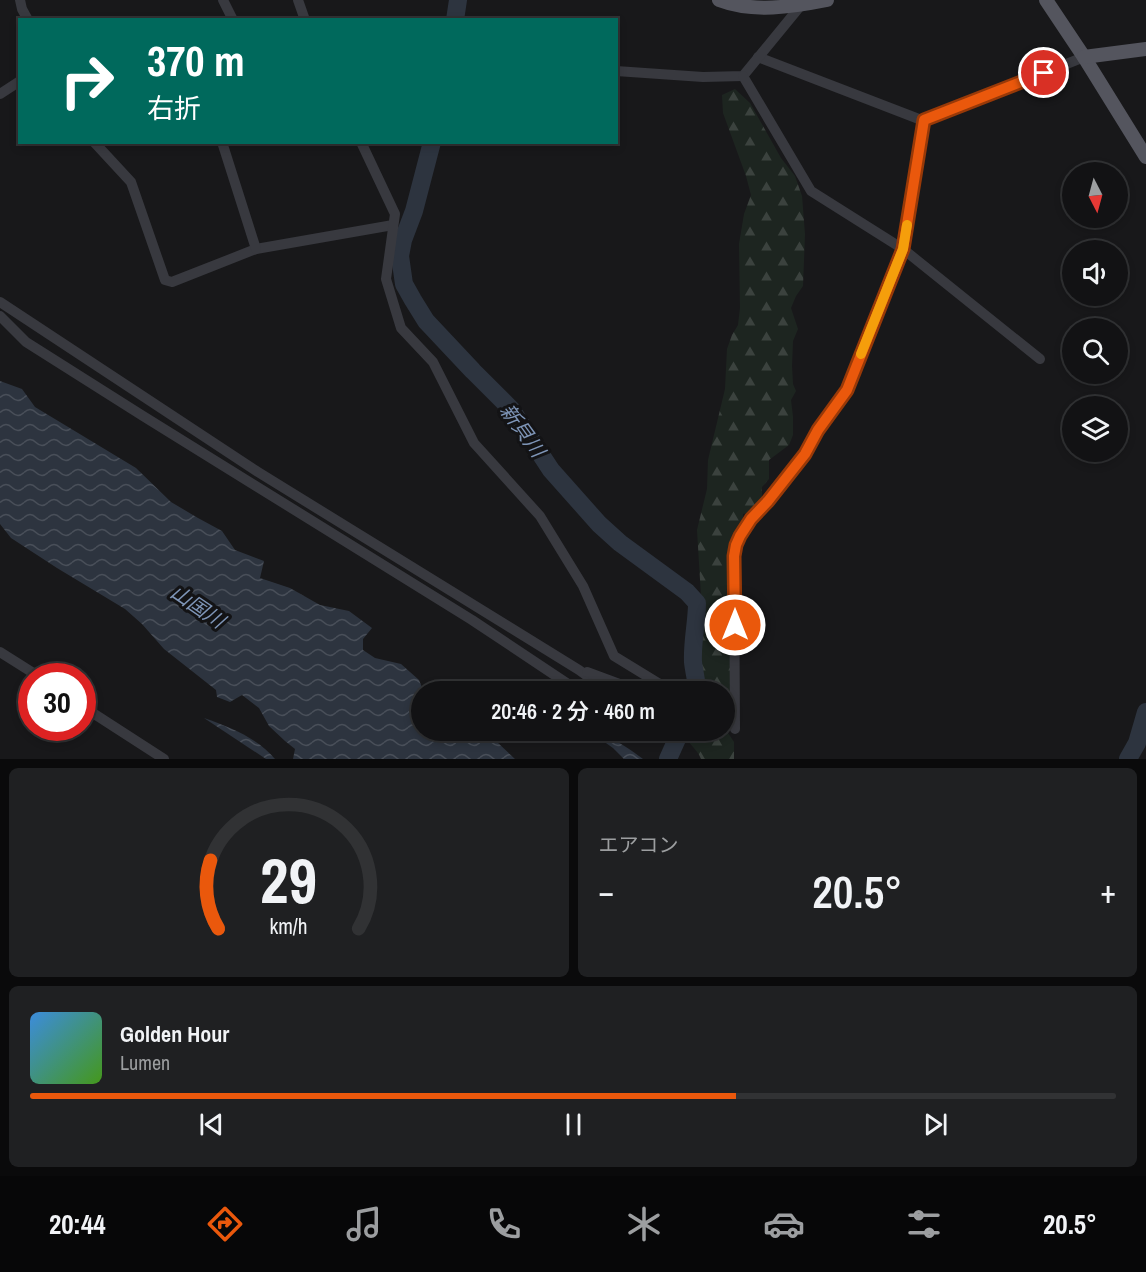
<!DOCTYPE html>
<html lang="ja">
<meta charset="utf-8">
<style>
:root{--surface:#121214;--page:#1f2022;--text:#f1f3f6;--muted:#9c9ea0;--line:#313234;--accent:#ea580c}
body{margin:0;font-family:"Archivo Narrow","Noto Sans JP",sans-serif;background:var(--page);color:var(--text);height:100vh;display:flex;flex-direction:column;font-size:22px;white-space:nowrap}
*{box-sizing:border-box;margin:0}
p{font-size:20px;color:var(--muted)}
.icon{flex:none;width:33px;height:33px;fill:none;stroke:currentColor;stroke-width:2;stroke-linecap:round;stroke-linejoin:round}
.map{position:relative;height:759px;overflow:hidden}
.panel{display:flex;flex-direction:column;gap:9px;padding:9px;background:#0a0a0b;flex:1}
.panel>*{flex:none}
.top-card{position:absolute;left:18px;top:18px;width:600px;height:126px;border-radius:0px;box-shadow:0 3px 9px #0003,0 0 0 2px var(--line);background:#00695c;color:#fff;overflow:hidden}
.needle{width:39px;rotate:174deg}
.buttons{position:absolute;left:1062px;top:162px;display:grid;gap:12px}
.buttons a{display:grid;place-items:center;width:66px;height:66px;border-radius:50%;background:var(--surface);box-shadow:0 3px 9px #0003,0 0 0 2px var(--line);font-size:30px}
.speed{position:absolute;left:18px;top:663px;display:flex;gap:12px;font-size:30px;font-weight:700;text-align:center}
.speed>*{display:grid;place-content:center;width:78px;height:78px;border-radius:50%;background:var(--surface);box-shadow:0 3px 9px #0003,0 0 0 2px var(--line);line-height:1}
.speed .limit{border:9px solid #d22;background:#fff;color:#111}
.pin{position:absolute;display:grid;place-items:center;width:51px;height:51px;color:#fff;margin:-26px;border:3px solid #fff;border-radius:50%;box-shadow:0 2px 6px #0007}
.me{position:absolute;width:66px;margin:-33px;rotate:0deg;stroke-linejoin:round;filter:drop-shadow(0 0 4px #0008)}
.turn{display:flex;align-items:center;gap:21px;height:126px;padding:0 30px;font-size:27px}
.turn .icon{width:78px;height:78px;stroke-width:2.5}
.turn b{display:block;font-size:42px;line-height:51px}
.big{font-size:45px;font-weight:600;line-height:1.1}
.panel .card{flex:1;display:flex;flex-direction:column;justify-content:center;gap:9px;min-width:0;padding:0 21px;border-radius:9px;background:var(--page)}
.panel .dial{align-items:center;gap:0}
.dial svg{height:156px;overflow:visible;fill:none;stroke:var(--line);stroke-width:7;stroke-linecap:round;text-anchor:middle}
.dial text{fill:var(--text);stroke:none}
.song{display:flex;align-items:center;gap:18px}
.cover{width:72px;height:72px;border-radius:9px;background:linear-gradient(135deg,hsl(210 70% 55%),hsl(100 70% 35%))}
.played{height:6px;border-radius:3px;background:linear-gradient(90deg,var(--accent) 65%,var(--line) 65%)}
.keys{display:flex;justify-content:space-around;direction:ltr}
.heat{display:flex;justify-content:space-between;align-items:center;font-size:33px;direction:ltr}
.panel .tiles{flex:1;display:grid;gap:9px;grid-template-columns:1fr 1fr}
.card:last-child{grid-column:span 2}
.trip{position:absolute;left:411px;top:681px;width:324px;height:60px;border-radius:30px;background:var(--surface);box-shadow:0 3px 9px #0003,0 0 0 2px var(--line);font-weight:600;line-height:60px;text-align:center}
.tabs{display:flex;height:96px;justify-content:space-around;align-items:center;background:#070708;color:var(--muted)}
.tabs .icon{width:42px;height:42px}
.tabs .on{color:var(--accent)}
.tabs b{font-size:27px;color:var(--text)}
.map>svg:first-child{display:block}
.forest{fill:url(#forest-firs)}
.water{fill:url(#water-waves)}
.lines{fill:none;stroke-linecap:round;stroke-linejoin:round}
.river{stroke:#2d343f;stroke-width:18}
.minor{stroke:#38393f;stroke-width:10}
.major{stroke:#54555e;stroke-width:14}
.route-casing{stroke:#983908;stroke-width:15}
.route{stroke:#ea580c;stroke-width:10}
.slow{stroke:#f59e0b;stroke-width:10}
.labels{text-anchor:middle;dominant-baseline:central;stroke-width:6;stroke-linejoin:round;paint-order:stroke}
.water-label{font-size:20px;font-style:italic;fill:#7e95b7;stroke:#131315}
</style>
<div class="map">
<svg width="1146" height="759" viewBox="0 0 1146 759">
<defs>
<pattern id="forest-firs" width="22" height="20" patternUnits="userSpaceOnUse" patternTransform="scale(1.5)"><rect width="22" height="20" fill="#1d2520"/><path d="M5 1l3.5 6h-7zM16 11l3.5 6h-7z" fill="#3b423e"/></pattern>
<pattern id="water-waves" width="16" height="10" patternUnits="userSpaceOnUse" patternTransform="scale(1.5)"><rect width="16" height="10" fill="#2d343f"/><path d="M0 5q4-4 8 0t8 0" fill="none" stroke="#494f59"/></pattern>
</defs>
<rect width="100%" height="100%" fill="#18181a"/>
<path class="forest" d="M 735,89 L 750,103 L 781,158 L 795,176 L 802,196 L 805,234 L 803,286 L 796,296 L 791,308 L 798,329 L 793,341 L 792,366 L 793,384 L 796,391 L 791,400 L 793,417 L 793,435 L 789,445 L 769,460 L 769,479 L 762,487 L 762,501 L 756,512 L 747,513 L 743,514 L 743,528 L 738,547 L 735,684 L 729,699 L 733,714 L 731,726 L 726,730 L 734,742 L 734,759 L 701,759 C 697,748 685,742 684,731 L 724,730 L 724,692 L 701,691 L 698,667 L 701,596 L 697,530 L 707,489 L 708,460 L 725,389 L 727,349 L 732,335 L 738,325 L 740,308 L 739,244 L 744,214 L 751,195 L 746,176 L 723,113 L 722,95 Z"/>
<g class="water">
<polygon points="0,381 22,389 35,407 136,468 171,502 198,518 222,531 235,550 264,561 260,578 290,588 320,605 349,611 372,628 363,639 363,650 375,658 401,664 419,680 423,690 425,691 422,692 422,730 475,731 497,742 515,759 293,759 295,749 285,741 269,726 259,708 242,695 230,702 217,697 216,690 164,649 142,624 125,609 57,568 11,538 0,524"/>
<path d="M 204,718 C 229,727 258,738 275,759 L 266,759 Z"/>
<path d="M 589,731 C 605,732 630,749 643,759 L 624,759 L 613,748 Z"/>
</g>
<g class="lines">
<g class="river">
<polyline points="455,20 458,0"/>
<path d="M 432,142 L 414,211 L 403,240 L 400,256 L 404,284 L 413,300 L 426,321 L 473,371 L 511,409 L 551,470 L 599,524 L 620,543 L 687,592 L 697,603 C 697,622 692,642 693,662 C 694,672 697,681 697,692"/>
<polyline points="668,759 681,730"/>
<polyline points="1128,759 1137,743 1146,712"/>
</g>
<g class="minor">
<polyline points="20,0 22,9 28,20"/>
<polyline points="223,0 233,20"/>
<polyline points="298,0 305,20"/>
<polyline points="758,57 924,121 1084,57"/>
<polyline points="616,71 703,77 743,76 802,4"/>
<polyline points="743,76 811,191 903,249 1040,359"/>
<polyline points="0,94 20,81"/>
<polyline points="94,142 131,182 165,280 172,282 256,249 393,225"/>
<polyline points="222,142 256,249"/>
<polyline points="361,142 395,214 386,279 401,328 433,362 474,443 540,516 583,586 614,656 663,686 669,692"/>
<polyline points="0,302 258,472 579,670 609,692"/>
<polyline points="0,316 26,342 143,416 472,620 580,692"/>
<polyline points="0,652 38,676"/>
<polyline points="587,672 641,692"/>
<polyline points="82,706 164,759"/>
<polyline points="735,729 734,556 736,545 740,535 751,519 768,501 805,455 818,430 847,390 903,249 924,121"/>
<polyline points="638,730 643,734 648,734 652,730"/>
</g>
<g class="major">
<path d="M 719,0 C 753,13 792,7 827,0"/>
<polyline points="1046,0 1084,57 1146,157"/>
<polyline points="1084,57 1146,49"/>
</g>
</g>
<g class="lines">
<g class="route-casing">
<polyline id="route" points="735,625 734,556 736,545 740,536 751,519 768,501 805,454 818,430 847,390 903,249 924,120 1044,73"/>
</g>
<use href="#route" class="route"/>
<polyline class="slow" points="861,354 903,249 907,225"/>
</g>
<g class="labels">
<g class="water-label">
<text transform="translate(523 430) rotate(54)">新貝川</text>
<text transform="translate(198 606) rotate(34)">山国川</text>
</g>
</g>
</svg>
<div class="buttons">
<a><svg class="needle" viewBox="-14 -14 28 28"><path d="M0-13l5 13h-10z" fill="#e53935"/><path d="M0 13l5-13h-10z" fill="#9c9ea0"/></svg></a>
<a><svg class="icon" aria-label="sound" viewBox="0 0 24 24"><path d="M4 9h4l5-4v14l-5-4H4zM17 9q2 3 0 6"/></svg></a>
<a><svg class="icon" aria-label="search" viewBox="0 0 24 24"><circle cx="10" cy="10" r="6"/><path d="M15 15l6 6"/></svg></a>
<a><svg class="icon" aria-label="layers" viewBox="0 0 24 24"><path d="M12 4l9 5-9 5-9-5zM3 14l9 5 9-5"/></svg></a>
</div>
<div class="speed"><div class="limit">30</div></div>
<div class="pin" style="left:1044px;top:73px;background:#d93025"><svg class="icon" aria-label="arrive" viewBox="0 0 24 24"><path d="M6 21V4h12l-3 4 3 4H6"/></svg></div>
<svg class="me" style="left:735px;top:625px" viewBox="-20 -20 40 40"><circle r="17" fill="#ea580c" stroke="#fff" stroke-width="3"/><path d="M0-11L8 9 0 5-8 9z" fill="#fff"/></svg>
<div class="trip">20:46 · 2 分 · 460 m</div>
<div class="top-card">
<div class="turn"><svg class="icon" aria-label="right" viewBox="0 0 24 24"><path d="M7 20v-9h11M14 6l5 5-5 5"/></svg><div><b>370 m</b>右折</div></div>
</div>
</div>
<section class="panel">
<div class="tiles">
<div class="card dial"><svg viewBox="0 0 100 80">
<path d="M14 69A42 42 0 1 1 86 69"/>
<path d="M14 69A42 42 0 0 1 10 34" stroke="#ea580c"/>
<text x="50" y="56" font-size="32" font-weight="700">29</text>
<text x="50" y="72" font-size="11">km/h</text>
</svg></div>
<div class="card"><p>エアコン</p>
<div class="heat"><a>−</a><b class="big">20.5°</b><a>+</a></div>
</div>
<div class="card">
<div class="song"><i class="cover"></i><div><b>Golden Hour</b><p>Lumen</p></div></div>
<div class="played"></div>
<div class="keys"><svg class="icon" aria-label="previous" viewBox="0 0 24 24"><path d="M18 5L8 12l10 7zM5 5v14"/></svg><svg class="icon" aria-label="pause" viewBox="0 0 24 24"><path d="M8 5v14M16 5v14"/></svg><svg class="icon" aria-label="next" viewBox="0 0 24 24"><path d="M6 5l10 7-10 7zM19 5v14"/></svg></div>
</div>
</div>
</section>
<nav class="tabs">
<b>20:44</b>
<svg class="icon on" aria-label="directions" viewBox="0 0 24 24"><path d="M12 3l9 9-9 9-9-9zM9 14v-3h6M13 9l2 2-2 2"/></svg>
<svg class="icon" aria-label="music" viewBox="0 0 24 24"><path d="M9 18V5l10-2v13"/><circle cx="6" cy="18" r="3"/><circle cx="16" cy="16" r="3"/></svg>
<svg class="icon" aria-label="phone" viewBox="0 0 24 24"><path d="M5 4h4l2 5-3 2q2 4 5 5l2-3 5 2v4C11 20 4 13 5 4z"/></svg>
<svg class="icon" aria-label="climate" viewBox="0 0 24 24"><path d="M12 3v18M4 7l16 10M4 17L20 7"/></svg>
<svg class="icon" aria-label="car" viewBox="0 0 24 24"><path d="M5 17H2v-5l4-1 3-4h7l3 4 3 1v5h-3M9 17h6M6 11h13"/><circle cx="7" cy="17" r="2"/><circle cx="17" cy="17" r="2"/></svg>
<svg class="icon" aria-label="filters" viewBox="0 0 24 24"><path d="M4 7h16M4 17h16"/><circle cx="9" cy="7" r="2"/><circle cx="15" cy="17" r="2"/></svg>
<b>20.5°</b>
</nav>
